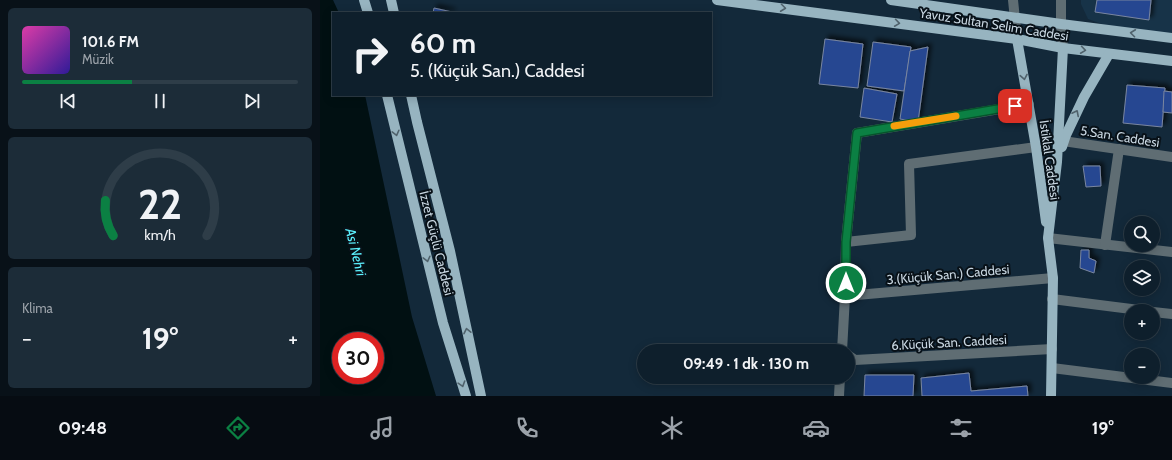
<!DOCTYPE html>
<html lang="tr">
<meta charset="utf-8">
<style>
:root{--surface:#0e1f2c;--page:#1c2c38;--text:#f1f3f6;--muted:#9ba2a9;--line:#2e3d48;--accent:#0b8043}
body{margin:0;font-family:Cabin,sans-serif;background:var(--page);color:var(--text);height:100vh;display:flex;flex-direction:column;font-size:15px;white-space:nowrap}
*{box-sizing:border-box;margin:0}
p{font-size:13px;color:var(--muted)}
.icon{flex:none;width:22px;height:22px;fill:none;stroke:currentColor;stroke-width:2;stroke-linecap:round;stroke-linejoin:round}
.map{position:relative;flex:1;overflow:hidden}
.panel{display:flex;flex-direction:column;gap:8px;padding:8px;background:#081118;width:320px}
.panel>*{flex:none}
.guide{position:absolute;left:12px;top:12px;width:380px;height:84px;border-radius:0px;box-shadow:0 2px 10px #0003,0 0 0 1px var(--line);background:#0e1f2c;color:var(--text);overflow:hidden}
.tools{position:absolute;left:804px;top:216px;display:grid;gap:8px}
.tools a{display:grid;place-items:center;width:36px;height:36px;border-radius:50%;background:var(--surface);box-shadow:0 2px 10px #0003,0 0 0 1px var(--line);font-size:20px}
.speed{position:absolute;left:12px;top:332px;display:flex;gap:8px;font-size:20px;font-weight:700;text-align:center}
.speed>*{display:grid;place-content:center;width:52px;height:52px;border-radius:50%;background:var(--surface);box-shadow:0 2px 10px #0003,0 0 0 1px var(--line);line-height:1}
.speed .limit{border:6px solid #d22;background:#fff;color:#111}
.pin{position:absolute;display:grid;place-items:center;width:34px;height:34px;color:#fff;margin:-17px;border-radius:8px;box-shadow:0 2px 6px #0006}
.me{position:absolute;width:44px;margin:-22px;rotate:0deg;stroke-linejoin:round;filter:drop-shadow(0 0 3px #0008)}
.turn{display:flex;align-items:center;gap:14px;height:84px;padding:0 12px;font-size:18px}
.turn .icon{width:52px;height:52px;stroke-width:2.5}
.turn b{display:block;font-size:28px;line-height:34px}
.big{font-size:30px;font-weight:700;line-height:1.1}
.panel .tile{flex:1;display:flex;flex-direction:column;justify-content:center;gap:6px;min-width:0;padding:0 14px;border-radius:6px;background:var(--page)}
.panel .dial{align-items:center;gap:0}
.dial svg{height:104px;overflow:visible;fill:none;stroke:var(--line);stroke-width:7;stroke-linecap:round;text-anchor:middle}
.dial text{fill:var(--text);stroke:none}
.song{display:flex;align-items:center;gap:12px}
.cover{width:48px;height:48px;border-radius:6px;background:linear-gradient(135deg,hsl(320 70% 55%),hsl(250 70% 35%))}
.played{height:4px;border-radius:2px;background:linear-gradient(90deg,var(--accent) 40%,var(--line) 40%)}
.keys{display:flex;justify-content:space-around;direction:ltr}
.heat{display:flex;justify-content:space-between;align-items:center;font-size:22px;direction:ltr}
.trip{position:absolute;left:317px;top:344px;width:218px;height:40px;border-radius:20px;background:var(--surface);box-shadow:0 2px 10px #0003,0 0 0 1px var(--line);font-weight:700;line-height:40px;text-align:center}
.dock{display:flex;height:64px;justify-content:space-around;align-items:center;background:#060c12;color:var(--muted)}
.dock .icon{width:28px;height:28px}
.dock .active{color:var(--accent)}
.dock b{font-size:18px;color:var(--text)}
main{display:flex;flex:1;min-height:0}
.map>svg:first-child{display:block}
.built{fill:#173348}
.water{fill:#011012;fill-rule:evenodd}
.building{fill:#284791;stroke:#7986a0;filter:url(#shadow)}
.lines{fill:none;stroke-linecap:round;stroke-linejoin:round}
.minor{stroke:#5f6d73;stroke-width:10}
.major{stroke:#97b4c0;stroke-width:10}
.oneway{stroke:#50626c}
.route-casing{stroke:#07532c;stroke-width:10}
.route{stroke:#0b8043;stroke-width:7}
.slow{stroke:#f59e0b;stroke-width:7}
.labels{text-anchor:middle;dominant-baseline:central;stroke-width:4;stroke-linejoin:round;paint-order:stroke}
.street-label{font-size:13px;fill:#c9d7e2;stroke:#081118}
.water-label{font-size:14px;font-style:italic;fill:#5cf2ff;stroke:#081118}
</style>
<main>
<section class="panel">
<div class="tile">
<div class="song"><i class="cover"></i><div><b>101.6 FM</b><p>Müzik</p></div></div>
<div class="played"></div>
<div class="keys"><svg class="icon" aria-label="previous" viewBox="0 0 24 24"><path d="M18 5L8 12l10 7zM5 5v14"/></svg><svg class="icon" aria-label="pause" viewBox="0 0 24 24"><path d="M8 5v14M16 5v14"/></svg><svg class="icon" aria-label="next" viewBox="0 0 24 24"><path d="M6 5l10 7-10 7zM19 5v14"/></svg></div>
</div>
<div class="tile dial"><svg viewBox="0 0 100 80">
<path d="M14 69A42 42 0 1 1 86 69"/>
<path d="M14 69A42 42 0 0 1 8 42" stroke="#0b8043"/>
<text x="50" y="56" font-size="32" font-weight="700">22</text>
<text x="50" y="72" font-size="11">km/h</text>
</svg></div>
<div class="tile"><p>Klima</p>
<div class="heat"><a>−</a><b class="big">19°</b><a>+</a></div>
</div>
</section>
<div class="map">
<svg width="852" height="396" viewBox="0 0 852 396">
<defs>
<filter id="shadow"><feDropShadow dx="3.5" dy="-3.5" stdDeviation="2" flood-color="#0009"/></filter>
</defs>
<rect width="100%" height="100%" fill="#13293a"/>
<polygon class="built" points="761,0 852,0 852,35 793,28 768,19 761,4"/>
<path class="water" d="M 0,0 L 13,0 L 19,13 L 13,13 L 13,95 L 45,95 L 92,317 L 116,396 L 0,396 ZM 21,341 L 55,341 L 55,375 L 21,375 Z"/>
<g class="building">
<polygon points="777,0 831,0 829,20 775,12"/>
<polygon points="114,8 132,12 132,13 113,13"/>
<polygon points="505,39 543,44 538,88 499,84"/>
<polygon points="553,42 591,47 584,91 547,86"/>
<polygon points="608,47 598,122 580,119 590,51"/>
<polygon points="807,85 845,88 842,127 803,123"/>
<polygon points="544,88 577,94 572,122 540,117"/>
<polygon points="844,91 852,92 852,113 843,112"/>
<polygon points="763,166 780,166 781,186 766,187"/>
<polygon points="761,250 769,250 769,258 776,261 774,273 760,268"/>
<polygon points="649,373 651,391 707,386 708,396 602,396 601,378"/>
<polygon points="545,375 594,375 593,396 544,396"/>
</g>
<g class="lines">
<g class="minor">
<polyline points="693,0 697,39"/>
<polyline points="741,0 741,24 743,48"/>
<polyline points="743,141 852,157"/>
<polyline points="728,238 852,252"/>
<polyline points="526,242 591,235 589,164 716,147"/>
<polyline points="785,245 799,149"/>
<polyline points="525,296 733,278"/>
<polyline points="732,299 827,311"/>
<polyline points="833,312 852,314"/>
<polyline points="522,351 525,296 526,242 537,133 709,104"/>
<polyline points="528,355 535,360 732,349"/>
<polyline points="732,368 852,383"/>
<polyline points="519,396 520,377"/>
</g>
<g class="major">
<polyline points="44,0 48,13"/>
<polyline points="71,0 74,13"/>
<polyline points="397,0 697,39 743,48 852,61"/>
<polyline points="571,0 741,24 852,38"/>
<polyline points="697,39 716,147 726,222"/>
<polyline points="67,95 123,323 146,396"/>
<polyline points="91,95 97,122 130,251 161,396"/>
<polyline points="742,147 746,135 764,97 789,54"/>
<polyline points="731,396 733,278 728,238 737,162 743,48"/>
</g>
</g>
<defs><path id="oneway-chevron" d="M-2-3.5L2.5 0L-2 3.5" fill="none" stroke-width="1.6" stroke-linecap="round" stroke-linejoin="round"/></defs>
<g class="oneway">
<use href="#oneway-chevron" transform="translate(463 8) rotate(7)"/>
<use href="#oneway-chevron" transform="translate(577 23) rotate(8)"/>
<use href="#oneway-chevron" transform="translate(813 33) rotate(-173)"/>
<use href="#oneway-chevron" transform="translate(763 50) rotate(8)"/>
<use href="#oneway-chevron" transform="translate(704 77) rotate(79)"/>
<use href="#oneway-chevron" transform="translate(756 113) rotate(-63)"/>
<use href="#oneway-chevron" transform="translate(76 133) rotate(76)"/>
<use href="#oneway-chevron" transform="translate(107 259) rotate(76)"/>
<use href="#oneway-chevron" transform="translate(147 331) rotate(-102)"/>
<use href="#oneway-chevron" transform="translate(142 384) rotate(73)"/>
</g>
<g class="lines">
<g class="route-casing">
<polyline id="route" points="526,283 526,242 537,133 695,106"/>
</g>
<use href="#route" class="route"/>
<polyline class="slow" points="574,126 636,116"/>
</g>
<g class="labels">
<g class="street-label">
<text transform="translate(674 24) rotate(9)">Yavuz Sultan Selim Caddesi</text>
<text transform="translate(800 136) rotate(9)">5.San. Caddesi</text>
<text transform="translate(730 160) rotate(82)">İstiklal Caddesi</text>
<text transform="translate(117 243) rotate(76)">İzzet Güçlü Caddesi</text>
<text transform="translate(628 274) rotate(-5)">3.(Küçük San.) Caddesi</text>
<text transform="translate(629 342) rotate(-3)">6.Küçük San. Caddesi</text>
</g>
<g class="water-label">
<text transform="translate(36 252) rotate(76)">Asi Nehri</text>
</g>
</g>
</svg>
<div class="tools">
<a><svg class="icon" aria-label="search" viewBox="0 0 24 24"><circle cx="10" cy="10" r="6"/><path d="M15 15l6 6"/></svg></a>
<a><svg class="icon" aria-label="layers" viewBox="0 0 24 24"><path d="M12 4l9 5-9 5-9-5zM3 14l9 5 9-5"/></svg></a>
<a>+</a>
<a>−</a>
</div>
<div class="speed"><div class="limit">30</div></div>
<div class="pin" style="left:695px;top:106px;background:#d93025"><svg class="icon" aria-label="arrive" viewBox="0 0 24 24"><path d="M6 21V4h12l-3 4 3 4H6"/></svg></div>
<svg class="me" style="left:526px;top:283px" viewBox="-20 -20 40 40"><circle r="17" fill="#0b8043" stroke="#fff" stroke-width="3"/><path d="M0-11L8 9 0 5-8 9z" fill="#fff"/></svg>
<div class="trip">09:49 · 1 dk · 130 m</div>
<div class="guide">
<div class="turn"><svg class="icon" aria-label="right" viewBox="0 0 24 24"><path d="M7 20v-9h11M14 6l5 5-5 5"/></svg><div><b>60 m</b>5. (Küçük San.) Caddesi</div></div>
</div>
</div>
</main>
<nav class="dock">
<b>09:48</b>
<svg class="icon active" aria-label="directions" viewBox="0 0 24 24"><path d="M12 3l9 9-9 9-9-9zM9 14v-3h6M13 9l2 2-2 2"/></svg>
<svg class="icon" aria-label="music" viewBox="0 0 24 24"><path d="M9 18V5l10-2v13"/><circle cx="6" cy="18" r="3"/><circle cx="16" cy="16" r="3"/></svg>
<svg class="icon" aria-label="phone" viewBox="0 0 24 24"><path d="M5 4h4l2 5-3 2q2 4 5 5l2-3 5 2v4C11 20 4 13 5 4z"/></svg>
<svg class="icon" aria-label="climate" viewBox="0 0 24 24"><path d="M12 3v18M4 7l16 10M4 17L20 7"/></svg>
<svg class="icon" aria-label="car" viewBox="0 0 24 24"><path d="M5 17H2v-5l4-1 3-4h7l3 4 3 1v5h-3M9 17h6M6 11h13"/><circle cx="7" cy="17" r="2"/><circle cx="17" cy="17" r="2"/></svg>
<svg class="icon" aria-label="filters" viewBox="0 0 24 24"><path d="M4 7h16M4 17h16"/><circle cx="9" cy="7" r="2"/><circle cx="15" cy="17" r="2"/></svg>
<b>19°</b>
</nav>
